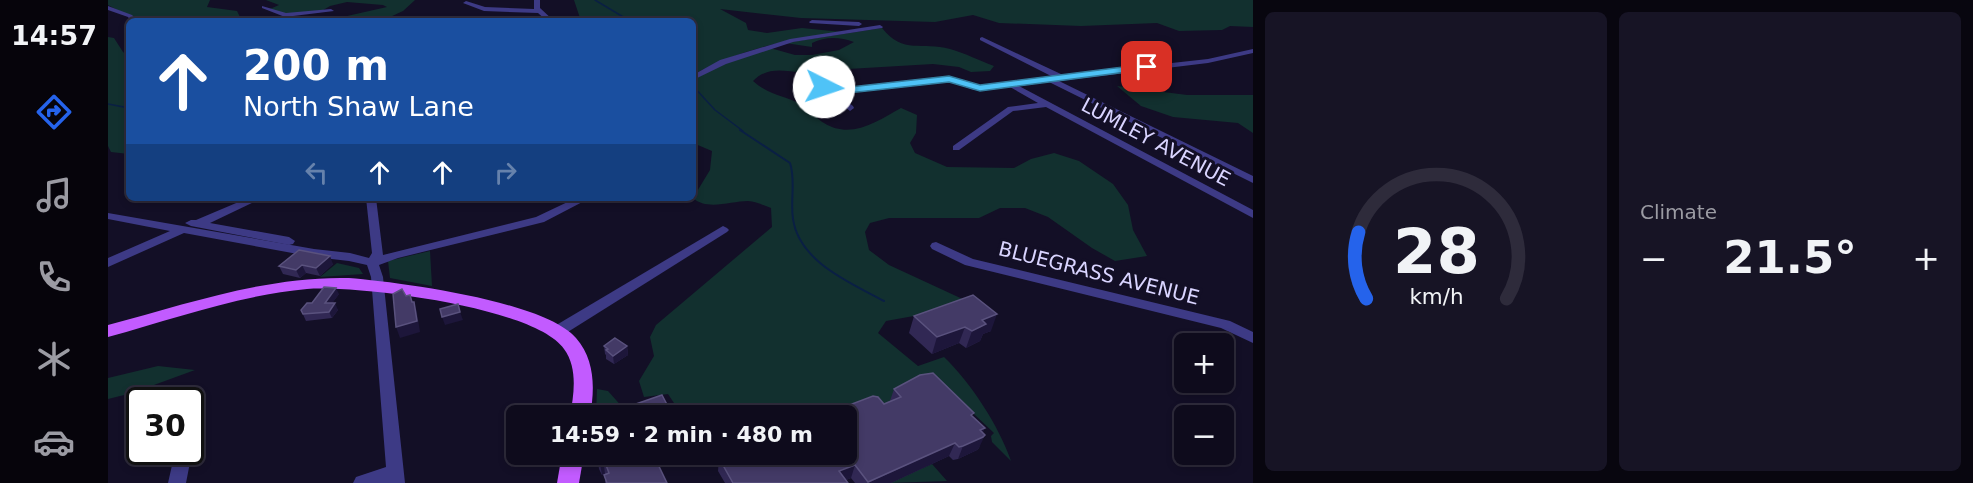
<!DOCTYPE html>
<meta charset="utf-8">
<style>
:root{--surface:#0e0b1c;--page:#171425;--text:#f1f3f6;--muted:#9b9ba3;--line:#2e2b3b;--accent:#2563eb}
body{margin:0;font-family:"DejaVu Sans",sans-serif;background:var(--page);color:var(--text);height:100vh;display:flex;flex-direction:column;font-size:22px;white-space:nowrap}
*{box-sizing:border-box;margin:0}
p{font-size:20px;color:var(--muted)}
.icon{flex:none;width:33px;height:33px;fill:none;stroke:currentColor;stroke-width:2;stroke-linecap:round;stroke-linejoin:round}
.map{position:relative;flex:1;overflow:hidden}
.details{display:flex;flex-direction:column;gap:12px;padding:12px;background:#08060f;width:720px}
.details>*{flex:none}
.hud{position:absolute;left:18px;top:18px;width:570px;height:183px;border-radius:9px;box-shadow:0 3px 9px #0003,0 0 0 2px var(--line);background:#1a4fa0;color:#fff;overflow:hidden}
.tools{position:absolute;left:1066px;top:333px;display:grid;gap:12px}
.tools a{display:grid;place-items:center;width:60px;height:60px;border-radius:9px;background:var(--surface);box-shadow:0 3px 9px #0003,0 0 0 2px var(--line);font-size:30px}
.speed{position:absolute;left:18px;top:387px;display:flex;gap:12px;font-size:30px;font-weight:700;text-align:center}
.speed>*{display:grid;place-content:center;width:78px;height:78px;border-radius:50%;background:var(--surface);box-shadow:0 3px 9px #0003,0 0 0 2px var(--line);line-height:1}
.speed .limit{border:3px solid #111;border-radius:9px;background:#fff;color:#111}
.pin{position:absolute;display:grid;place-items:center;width:51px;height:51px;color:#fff;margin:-26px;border-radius:12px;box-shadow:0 3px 9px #0006}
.me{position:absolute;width:66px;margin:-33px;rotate:94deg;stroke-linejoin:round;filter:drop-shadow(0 0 4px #0008)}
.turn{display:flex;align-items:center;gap:21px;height:126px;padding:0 18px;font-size:27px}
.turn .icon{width:78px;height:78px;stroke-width:2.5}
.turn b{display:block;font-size:42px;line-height:51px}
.lanes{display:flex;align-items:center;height:57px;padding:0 18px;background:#0003;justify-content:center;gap:30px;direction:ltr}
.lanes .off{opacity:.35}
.big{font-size:45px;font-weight:700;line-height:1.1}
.details .tile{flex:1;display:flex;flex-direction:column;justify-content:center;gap:9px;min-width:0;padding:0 21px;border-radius:9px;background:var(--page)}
.details .dial{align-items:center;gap:0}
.dial svg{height:156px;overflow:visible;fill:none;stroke:var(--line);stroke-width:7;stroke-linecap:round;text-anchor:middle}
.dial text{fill:var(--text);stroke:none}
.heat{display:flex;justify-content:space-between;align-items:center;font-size:33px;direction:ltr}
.details .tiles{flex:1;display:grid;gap:12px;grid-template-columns:repeat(2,1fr)}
.trip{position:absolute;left:398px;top:405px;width:351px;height:60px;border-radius:9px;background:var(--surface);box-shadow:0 3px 9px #0003,0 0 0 2px var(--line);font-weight:700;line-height:60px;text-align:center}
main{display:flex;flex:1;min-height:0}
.menu{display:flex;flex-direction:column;width:108px;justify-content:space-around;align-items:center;background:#06040b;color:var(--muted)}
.menu .icon{width:42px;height:42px}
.menu .current{color:var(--accent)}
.menu b{font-size:27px;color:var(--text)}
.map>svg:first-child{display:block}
.green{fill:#12302f}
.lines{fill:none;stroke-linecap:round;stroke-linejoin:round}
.stream-far1{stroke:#0a1f44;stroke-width:1.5}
.stream{stroke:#0a1f44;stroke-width:2}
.minor{fill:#3d3a85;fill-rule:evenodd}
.major{fill:#c25bff;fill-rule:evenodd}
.wall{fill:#312854}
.shaded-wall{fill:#1d163a}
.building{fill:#433a66;stroke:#5a527e;stroke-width:1.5}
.route{fill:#4fc3f7;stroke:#337fa1;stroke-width:1.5}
.labels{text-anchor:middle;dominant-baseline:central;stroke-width:6;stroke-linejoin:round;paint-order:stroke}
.street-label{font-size:20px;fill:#d9d4ff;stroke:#130f26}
</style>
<main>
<nav class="menu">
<b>14:57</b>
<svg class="icon current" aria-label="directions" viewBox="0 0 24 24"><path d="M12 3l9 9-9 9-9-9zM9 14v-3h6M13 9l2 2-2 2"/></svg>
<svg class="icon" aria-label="music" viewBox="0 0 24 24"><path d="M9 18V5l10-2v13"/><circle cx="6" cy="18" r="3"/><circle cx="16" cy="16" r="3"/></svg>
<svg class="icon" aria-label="phone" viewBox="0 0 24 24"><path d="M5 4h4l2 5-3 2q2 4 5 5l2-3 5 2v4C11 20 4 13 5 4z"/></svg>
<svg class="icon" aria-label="climate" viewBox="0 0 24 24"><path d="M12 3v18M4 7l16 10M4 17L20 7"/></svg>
<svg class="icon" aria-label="car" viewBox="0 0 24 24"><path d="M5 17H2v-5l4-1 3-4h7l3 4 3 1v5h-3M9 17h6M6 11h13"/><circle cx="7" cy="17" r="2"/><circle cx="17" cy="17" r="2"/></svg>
</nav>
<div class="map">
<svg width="1145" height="483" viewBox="0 0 1145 483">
<rect width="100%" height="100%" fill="#130f26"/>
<g class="green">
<polygon points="0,0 102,0 99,7 129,11 134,21 30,21 0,5"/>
<polygon points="158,0 307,0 295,11 282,17 287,21 217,21 279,7 275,5 239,2 222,6 210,13 177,14 162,9 171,5"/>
<path d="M 466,0 L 1145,0 L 1145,27 L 1122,26 L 1114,30 L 1071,31 L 1049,23 L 973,26 L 891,23 L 865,15 L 827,22 L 693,18 L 612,9 L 638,23 L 640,30 L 659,33 L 694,28 L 734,32 C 685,38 628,50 585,75 L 585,21 L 460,21 L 472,18 Z"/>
<path d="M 774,28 C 795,55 814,41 842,49 C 857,53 872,61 886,66 L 882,71 L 863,72 L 851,67 L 825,64 L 689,72 C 672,70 658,68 645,81 C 660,95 677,96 695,105 C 703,109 708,119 716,123 C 743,140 770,121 793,108 L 809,115 L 808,133 L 802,143 L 807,153 L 839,167 L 906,168 L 923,159 L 946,153 L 971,161 L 1005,184 L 1020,205 L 1025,230 L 1039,256 L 1007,261 L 984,248 L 940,217 L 917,208 L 892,208 L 871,218 L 781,218 L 762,223 L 757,232 L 761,250 L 781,265 L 861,302 L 850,308 L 778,321 L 770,333 L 810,366 L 836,357 C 863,383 891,426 903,461 L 884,442 L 883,436 L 886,433 L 831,381 L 783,402 L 738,416 L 574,415 L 560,394 L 536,397 L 531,381 L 546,356 L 542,337 L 548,325 L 664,227 L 663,208 C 656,206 648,201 640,201 C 623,201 599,211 585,198 L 602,170 L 604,151 L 585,143 L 585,79 L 623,61 L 662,48 L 687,55 L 704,55 L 731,50 L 746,42 C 732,37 718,36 704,43 L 704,47 L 677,43 Z"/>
<polygon points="0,37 6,38 15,52 21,57 21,154 3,152 0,146"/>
<polygon points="1009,86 1079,95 1145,95 1145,133 1130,123 1065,117 1033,106"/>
<polygon points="322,251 324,286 282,278 280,261"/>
<polygon points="229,263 251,268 255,274 212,277"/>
<polygon points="50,366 87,370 24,393 0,399 0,378"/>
<polygon points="489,389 500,391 516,409 497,415 488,416"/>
<polygon points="824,464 839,481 780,483"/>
</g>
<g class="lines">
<g class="stream-far1">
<polyline points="487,0 522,21"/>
<polyline points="585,86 607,110 635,131"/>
<polyline points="0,104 21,108"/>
</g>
<path class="stream" d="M 632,130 L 682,163 C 688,181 682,200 685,219 C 691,262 743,283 776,301"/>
<g class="minor">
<polygon points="426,0 432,0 432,8 446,21 439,21 430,13 376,11 355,3 358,1 377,7 426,9"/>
<polygon points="0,6 24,15 30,21 23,21 20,17 0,10"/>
<polygon points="154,6 178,13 223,9 226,11 177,17 154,8"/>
<polygon points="704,20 751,22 754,24 751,26 702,23 701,22"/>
<polygon points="772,25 775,27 774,28 685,42 618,64 585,80 585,75 612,60 682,39"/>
<polygon points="874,37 955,75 1100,59 1145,49 1145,53 1100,63 951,81 1145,176 1145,183 941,82 911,86 1145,210 1145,218 938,107 905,111 851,150 845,150 845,146 900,107 930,103 902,87 866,90 840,81 729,94 745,106 746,108 742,111 708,84 715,82 724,89 841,77 867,86 877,86 945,77 872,40 872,38"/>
<polygon points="140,198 154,198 102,223 181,237 187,241 185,244 181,245 83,226 77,223 83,220 88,220"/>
<polygon points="258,198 268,198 275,255 428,217 468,198 482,198 436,222 290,258 271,265 275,277 297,483 245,483 248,477 278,467 263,277 259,265 241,261 206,257 76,233 0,267 0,258 62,231 0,219 0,213 206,249 242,253 261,258 264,253"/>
<polygon points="615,226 619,228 621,230 619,232 455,335 445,335 443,331 445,327"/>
<polygon points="828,242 865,259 1122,321 1145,332 1145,343 1113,328 857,265 824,249 822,246 824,243"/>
<polygon points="82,449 84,452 78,483 60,483 67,452 82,452"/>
</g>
<g class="major">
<path d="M 241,278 C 291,282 436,301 468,338 C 487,360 487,388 482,416 L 462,416 C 466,394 470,368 456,349 C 427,307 250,285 199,289 C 132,295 65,319 0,337 L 0,325 C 79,304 158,276 241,278 Z"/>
<polygon points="454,454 476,454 471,483 449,483"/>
</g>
</g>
<g class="wall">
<polygon points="191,250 225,264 212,276 198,273 192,278 175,274 171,266"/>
<polygon points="231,294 224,303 230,310 224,318 198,321 193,310 204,303"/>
<polygon points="806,316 883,331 875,334 872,341 858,348 851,343 824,354 801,333"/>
<polygon points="496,346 519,346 520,355 506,364 498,359 498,355 497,354"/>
<polygon points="786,389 865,417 875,433 871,448 869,450 850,459 845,460 841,456 783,483 747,483 743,478 738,480 740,483 617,483 610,471 611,458 738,454 776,404 782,401"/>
<polygon points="489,454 559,454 547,459 559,483 497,483 497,474 494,475 491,469"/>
</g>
<g class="shaded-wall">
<polygon points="222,256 225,264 212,276 208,268"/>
<polygon points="194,265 198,273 192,278 188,270"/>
<polygon points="228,288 231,294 220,309 217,303"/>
<polygon points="306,302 309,312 312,332 292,338 288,327"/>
<polygon points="227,303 230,310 224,318 221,312"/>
<polygon points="352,312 355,320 337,325 334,317"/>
<polygon points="889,314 883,331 875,334 872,341 858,348 864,331 874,320"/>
<polygon points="857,327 851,343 824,354 829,337"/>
<polygon points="519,346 520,355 506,364 505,356"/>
<polygon points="877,428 872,439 877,435 871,448 869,450 850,459 855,446 872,430"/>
<polygon points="847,443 841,456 783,483 760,483"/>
<polygon points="541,454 559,454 541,461"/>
<polygon points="495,457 497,474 494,475 491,458"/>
<polygon points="747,465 743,478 731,483 731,471"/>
</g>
<g class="building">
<polygon points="191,250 222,256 208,268 194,265 188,270 171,266"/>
<polygon points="216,287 228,288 217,303 227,303 221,312 195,314 193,310 199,303 204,303"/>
<polygon points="294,289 298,296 302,295 304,302 306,302 309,321 288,327 285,294"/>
<polygon points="865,295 889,314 874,320 878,324 864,331 857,327 829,337 806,316"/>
<polygon points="350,304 352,312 334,317 332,309"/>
<polygon points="507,338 519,346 505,356 498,350 500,349 496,346"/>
<polygon points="825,373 866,413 863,415 877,428 872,430 877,435 875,437 855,446 851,447 847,443 760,482 747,465 731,471 740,483 625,483 611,458 620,454 738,454 738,416 726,416 727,415 728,410 765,396 770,397 776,404 793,397 786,389 812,375"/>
<polygon points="554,395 565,416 496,415"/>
<polygon points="490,454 545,454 559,483 499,483 496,475 501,473 495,457 491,458"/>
</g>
<polygon class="route" points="1039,64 1042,65 1042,69 872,91 841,82 722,95 712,87 716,85 724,89 841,76 872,85"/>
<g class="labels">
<g class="street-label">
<text transform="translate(1048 142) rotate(28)">LUMLEY AVENUE</text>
<text transform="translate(991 273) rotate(14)">BLUEGRASS AVENUE</text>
</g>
</g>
</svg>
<div class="tools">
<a>+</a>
<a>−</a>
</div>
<div class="speed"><div class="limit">30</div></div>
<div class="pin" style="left:1039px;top:67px;background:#d93025"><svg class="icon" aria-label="arrive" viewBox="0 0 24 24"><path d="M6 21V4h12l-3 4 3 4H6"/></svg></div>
<svg class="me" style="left:716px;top:87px" viewBox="-20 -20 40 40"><circle r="19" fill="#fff"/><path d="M0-13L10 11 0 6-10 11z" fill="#4fc3f7"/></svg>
<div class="trip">14:59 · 2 min · 480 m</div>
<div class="hud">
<div class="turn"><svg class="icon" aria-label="ahead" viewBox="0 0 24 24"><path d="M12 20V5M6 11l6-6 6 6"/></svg><div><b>200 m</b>North Shaw Lane</div></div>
<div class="lanes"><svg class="icon off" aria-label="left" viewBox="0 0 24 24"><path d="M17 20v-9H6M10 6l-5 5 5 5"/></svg><svg class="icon" aria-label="ahead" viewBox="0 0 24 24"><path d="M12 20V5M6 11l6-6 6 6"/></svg><svg class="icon" aria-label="ahead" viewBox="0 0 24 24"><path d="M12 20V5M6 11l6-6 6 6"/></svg><svg class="icon off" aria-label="right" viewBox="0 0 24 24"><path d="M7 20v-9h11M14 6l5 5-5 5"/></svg></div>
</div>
</div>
<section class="details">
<div class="tiles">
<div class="tile dial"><svg viewBox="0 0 100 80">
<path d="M14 69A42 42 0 1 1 86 69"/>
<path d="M14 69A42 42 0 0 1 10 35" stroke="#2563eb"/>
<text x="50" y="56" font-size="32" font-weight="700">28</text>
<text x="50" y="72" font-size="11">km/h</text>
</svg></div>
<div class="tile"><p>Climate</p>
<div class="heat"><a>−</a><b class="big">21.5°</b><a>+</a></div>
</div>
</div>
</section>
</main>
